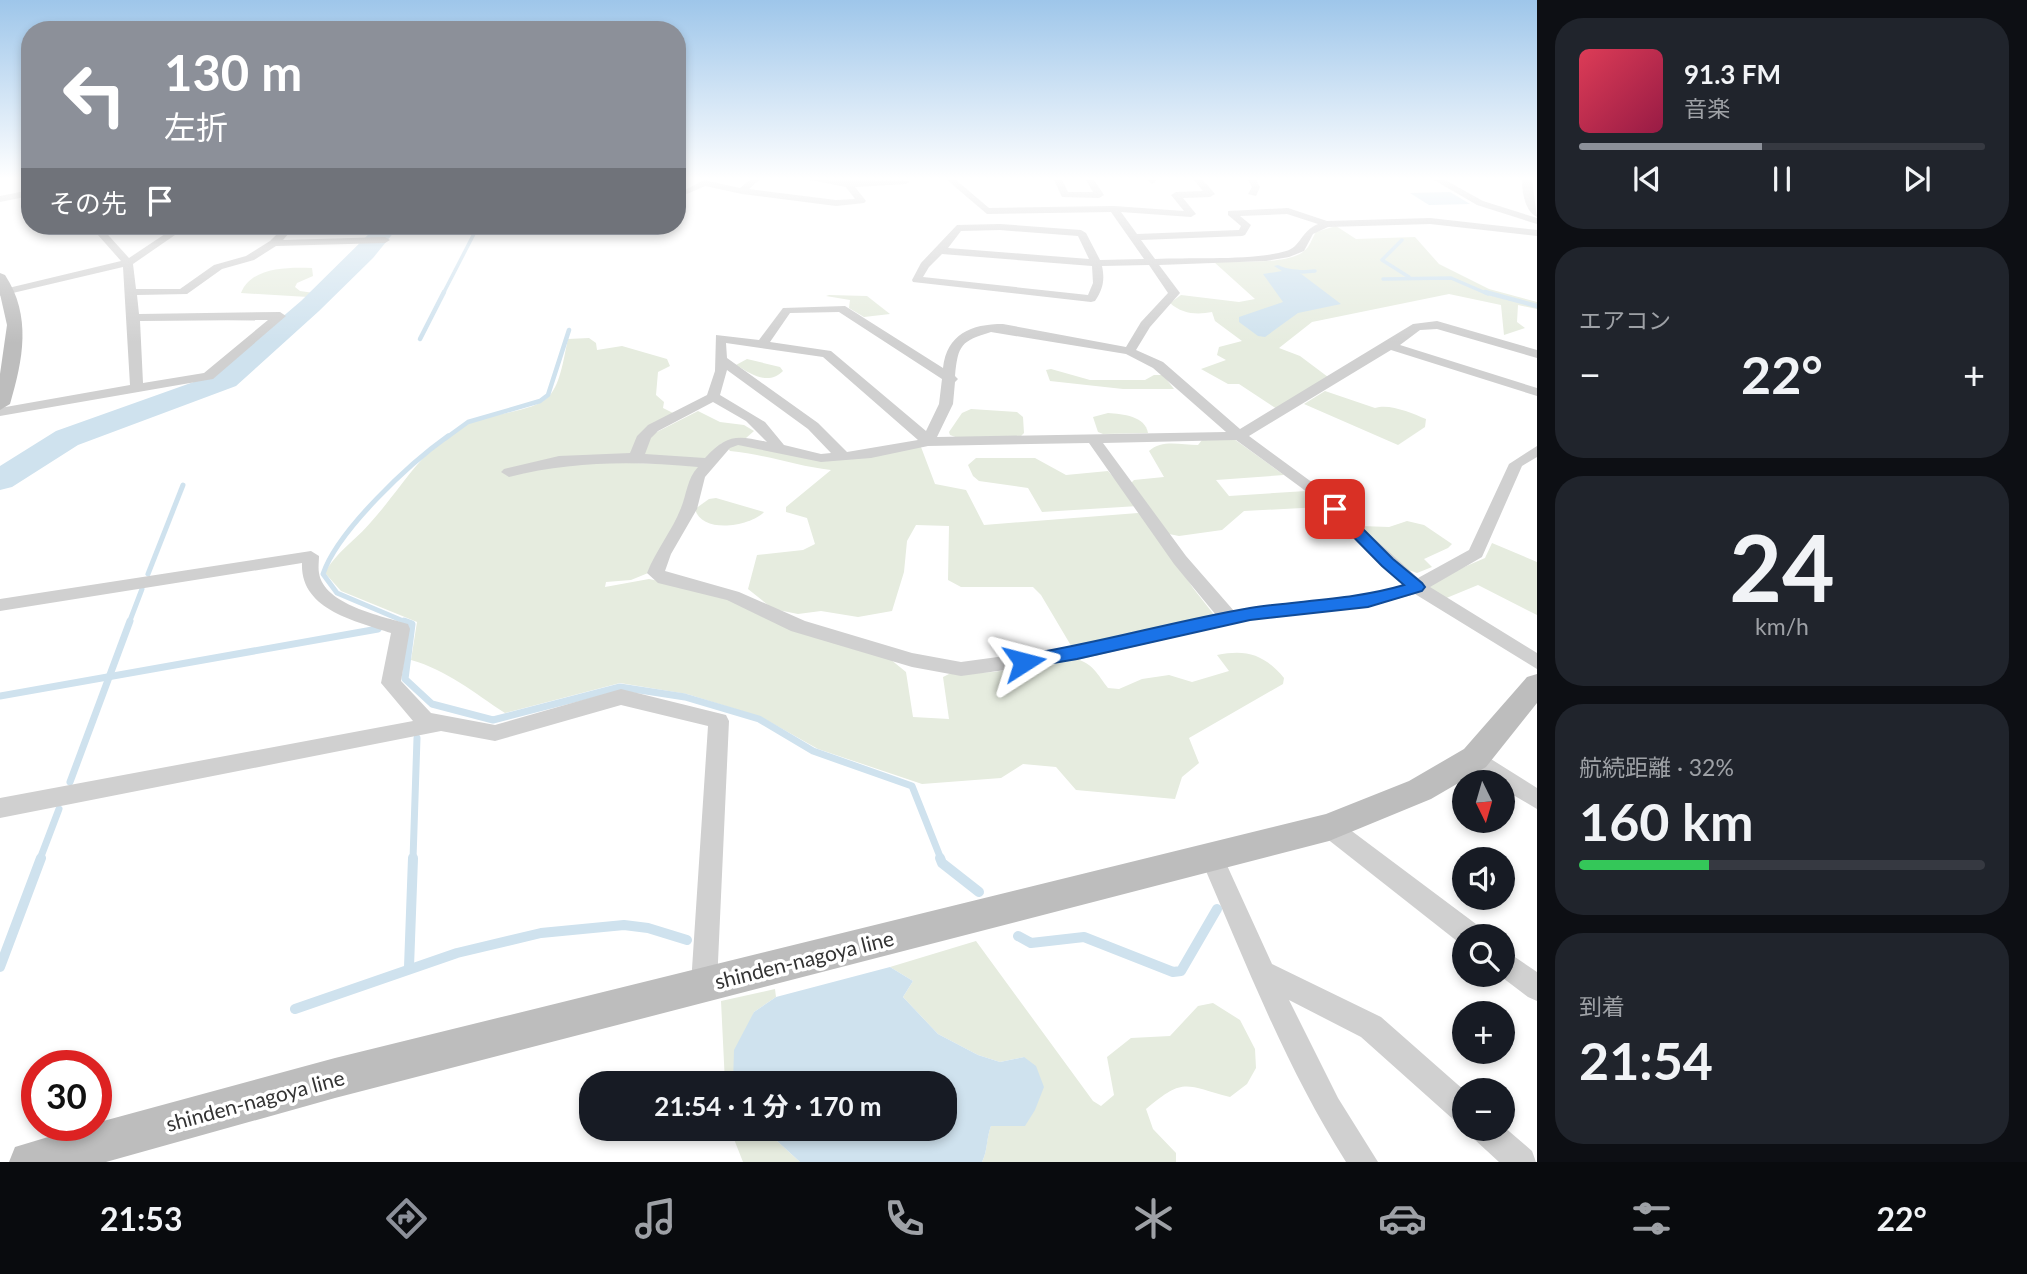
<!DOCTYPE html>
<html lang="ja">
<meta charset="utf-8">
<style>
:root{--surface:#171b24;--page:#20242c;--text:#f1f3f6;--muted:#9ea1a6;--line:#363941;--accent:#8c9099}
body{margin:0;font-family:Lato,"Noto Sans JP",sans-serif;background:var(--page);color:var(--text);height:100vh;display:flex;flex-direction:column;font-size:26px;white-space:nowrap}
*{box-sizing:border-box;margin:0}
p{font-size:23px;color:var(--muted)}
.icon{flex:none;width:38px;height:38px;fill:none;stroke:currentColor;stroke-width:2;stroke-linecap:round;stroke-linejoin:round}
.map{position:relative;flex:1;overflow:hidden}
.panel{display:flex;flex-direction:column;gap:18px;padding:18px;background:#0d0f14;width:490px}
.panel>*{flex:none}
.guide{position:absolute;left:21px;top:21px;width:665px;height:214px;border-radius:28px;box-shadow:0 4px 10px #0003;background:#8c9099;color:#fff;overflow:hidden}
.needle{width:46px;rotate:175deg}
.fabs{position:absolute;left:1452px;top:770px;display:grid;gap:14px}
.fabs a{display:grid;place-items:center;width:63px;height:63px;border-radius:50%;background:var(--surface);box-shadow:0 4px 10px #0003;font-size:35px}
.speed{position:absolute;left:21px;top:1050px;display:flex;gap:14px;font-size:35px;font-weight:700;text-align:center}
.speed>*{display:grid;place-content:center;width:91px;height:91px;border-radius:50%;background:var(--surface);box-shadow:0 4px 10px #0003;line-height:1}
.speed .limit{border:10px solid #d22;background:#fff;color:#111}
.pin{position:absolute;display:grid;place-items:center;width:60px;height:60px;color:#fff;margin:-30px;border-radius:14px;box-shadow:0 4px 10px #0006}
.me{position:absolute;width:77px;margin:-38px;rotate:81deg;stroke-linejoin:round;filter:drop-shadow(0 0 5px #0008)}
.turn{display:flex;align-items:center;gap:24px;height:147px;padding:0 28px;font-size:32px}
.turn .icon{width:91px;height:91px;stroke-width:2.5}
.turn b{display:block;font-size:49px;line-height:60px}
.then{display:flex;align-items:center;height:66px;padding:0 28px;background:#0003;gap:14px;font-size:26px}
.big{font-size:52px;font-weight:700;line-height:1.1}
.panel .card{flex:1;display:flex;flex-direction:column;justify-content:center;gap:10px;min-width:0;padding:0 24px;border-radius:28px;background:var(--page)}
.panel .dial{align-items:center;gap:0}
.dial b{font-size:91px;line-height:1}
.song{display:flex;align-items:center;gap:21px}
.cover{width:84px;height:84px;border-radius:10px;background:linear-gradient(135deg,hsl(350 70% 55%),hsl(340 70% 35%))}
.played{height:7px;border-radius:4px;background:linear-gradient(90deg,var(--accent) 45%,var(--line) 45%)}
.keys{display:flex;justify-content:space-around;direction:ltr}
.heat{display:flex;justify-content:space-between;align-items:center;font-size:38px;direction:ltr}
.charge{height:10px;border-radius:5px;background:linear-gradient(90deg,#34c759 32%,var(--line) 0)}
.trip{position:absolute;left:579px;top:1071px;width:378px;height:70px;border-radius:28px;background:var(--surface);box-shadow:0 4px 10px #0003;font-weight:700;line-height:70px;text-align:center}
.tab-bar{display:flex;height:112px;justify-content:space-around;align-items:center;background:#090b0e;color:var(--muted)}
.tab-bar .icon{width:49px;height:49px}
.tab-bar .selected{color:var(--accent)}
.tab-bar b{font-size:32px;color:var(--text)}
main{display:flex;flex:1;min-height:0}
.map>svg:first-child{display:block}
.green{fill:#e6ecdf}
.water{fill:#cfe2ee}
.lines{fill:none;stroke-linecap:round;stroke-linejoin:round}
.stream-far4{stroke:#cfe2ee;stroke-width:3.5}
.stream-far3{stroke:#cfe2ee;stroke-width:4.5}
.stream-far2{stroke:#cfe2ee;stroke-width:5}
.stream-far1{stroke:#cfe2ee;stroke-width:7}
.stream{stroke:#cfe2ee;stroke-width:10}
.river{fill:#cfe2ee;fill-rule:evenodd}
.minor{fill:#d0d0d0;fill-rule:evenodd}
.tertiary{fill:#d0d0d0;fill-rule:evenodd}
.secondary{fill:#bdbdbd;fill-rule:evenodd}
.route{fill:#1a73e8;stroke:#114b97;stroke-width:2}
.labels{text-anchor:middle;dominant-baseline:central;stroke-width:7;stroke-linejoin:round;paint-order:stroke}
.near-street-label{font-size:21px;fill:#333;stroke:#fff}
</style>
<main>
<div class="map">
<svg width="1537" height="1162" viewBox="0 0 1537 1162">
<rect width="100%" height="100%" fill="#fff"/>
<g class="green">
<path d="M 1336,226 L 1356,239 L 1415,237 L 1439,264 L 1489,289 L 1537,302 L 1537,309 L 1518,305 L 1517,322 L 1525,328 L 1504,335 L 1501,305 L 1449,294 L 1312,322 L 1279,348 L 1300,356 L 1328,377 L 1277,409 L 1239,384 L 1228,384 L 1201,369 L 1226,360 L 1217,355 L 1219,347 L 1242,341 L 1215,321 L 1212,312 C 1197,315 1182,314 1170,303 L 1181,295 L 1239,302 L 1255,299 L 1214,262 C 1235,261 1289,265 1304,251 C 1310,247 1312,238 1316,232 Z"/>
<path d="M 312,268 L 313,276 L 297,283 L 295,287 L 300,291 L 314,293 L 308,297 L 241,293 C 251,267 288,267 312,268 Z"/>
<polygon points="829,295 867,296 890,314 864,317 849,308 850,300 826,296"/>
<path d="M 589,338 L 596,343 L 597,350 L 622,346 L 667,359 L 670,366 L 658,372 L 656,395 L 664,402 L 663,408 L 673,413 L 633,454 L 564,461 L 702,465 L 653,571 L 631,580 L 606,582 L 605,587 L 649,579 L 708,591 L 890,659 L 906,672 L 913,717 L 949,719 L 943,677 L 949,674 L 994,672 L 1075,659 C 1092,662 1098,675 1108,688 L 1119,689 L 1142,679 L 1169,675 L 1192,682 L 1229,671 L 1217,655 C 1246,649 1264,654 1284,678 L 1283,684 L 1189,738 L 1199,763 L 1182,777 L 1175,799 L 1076,790 L 1056,767 L 1023,764 L 1001,778 L 922,784 L 818,749 L 761,717 L 687,694 L 620,683 L 505,713 C 474,693 447,670 411,660 L 417,622 L 341,591 L 325,573 C 335,553 356,540 371,522 C 402,488 425,443 469,423 C 490,413 534,413 550,395 C 561,382 564,356 568,339 Z"/>
<path d="M 747,359 L 780,367 L 783,371 C 768,386 751,374 736,365 Z"/>
<polygon points="1051,369 1090,380 1145,380 1154,375 1163,375 1174,389 1123,389 1050,381 1046,370"/>
<path d="M 1325,391 L 1375,408 C 1389,403 1412,413 1426,419 L 1425,427 L 1398,445 L 1304,404 Z"/>
<polygon points="971,409 1017,412 1023,417 1024,433 1021,436 958,438 950,435 949,432 962,413"/>
<polygon points="698,411 720,422 744,425 754,431 746,438 722,443 706,460 640,455 649,436"/>
<path d="M 1108,413 C 1123,414 1145,416 1148,433 L 1103,434 L 1098,432 L 1093,417 Z"/>
<path d="M 1234,439 L 1284,475 L 1216,480 L 1229,496 L 1306,491 L 1323,503 L 1321,507 L 1244,511 L 1222,530 L 1179,536 L 1169,534 L 1131,483 L 1134,480 L 1164,477 L 1149,451 C 1162,439 1181,445 1198,445 L 1202,440 Z"/>
<path d="M 734,444 L 747,444 L 819,460 L 921,447 L 935,484 L 966,490 L 984,525 L 1138,513 L 1147,518 L 1193,588 L 1215,616 L 1073,649 L 1041,595 L 1033,587 L 961,587 L 948,580 L 949,526 L 916,525 L 907,541 L 904,572 L 892,611 L 858,617 L 821,611 L 798,614 L 773,609 L 748,589 L 757,555 L 803,550 L 815,544 L 807,518 L 786,512 L 786,507 L 831,470 C 796,466 765,454 730,451 L 727,447 Z"/>
<polygon points="976,458 1035,458 1066,475 1108,471 1138,506 1042,512 1028,488 979,481 973,476 968,465"/>
<path d="M 716,498 L 764,512 C 751,526 702,535 695,509 L 709,499 Z"/>
<polygon points="1407,521 1424,525 1452,544 1448,548 1424,559 1432,567 1417,573 1400,567 1361,526 1389,527"/>
<polygon points="1492,543 1537,562 1537,615 1478,585 1444,599 1431,591 1427,583 1485,558"/>
<path d="M 976,941 L 1093,1101 L 1101,1106 L 1114,1095 L 1107,1057 L 1131,1038 L 1170,1036 L 1198,1006 L 1213,1003 L 1240,1020 L 1255,1049 L 1256,1068 L 1247,1084 L 1230,1097 C 1184,1085 1184,1077 1146,1109 L 1153,1129 L 1176,1153 L 1176,1162 L 982,1162 C 988,1150 986,1138 991,1126 L 1025,1126 L 1024,1057 L 1000,1062 L 978,1055 L 938,1034 L 903,997 L 913,981 L 890,967 Z"/>
<polygon points="775,989 776,997 754,1012 733,1083 725,1083 721,1001"/>
<polygon points="730,1129 764,1129 800,1162 743,1162"/>
</g>
<g class="water">
<polygon points="1450,192 1470,204 1429,205 1410,193"/>
<path d="M 1278,265 C 1289,271 1298,268 1308,272 L 1300,273 L 1341,304 L 1298,313 L 1265,337 L 1258,336 L 1239,322 L 1239,317 L 1283,302 L 1263,274 L 1282,271 L 1274,266 Z"/>
<path d="M 890,967 L 913,981 L 903,997 L 938,1034 L 978,1055 L 1000,1062 L 1024,1057 L 1036,1066 L 1044,1087 L 1035,1110 L 1025,1126 L 991,1126 C 986,1139 988,1150 982,1162 L 800,1162 L 764,1129 L 945,1129 L 945,1083 L 733,1083 L 734,1050 L 754,1012 L 776,997 Z"/>
</g>
<g class="lines">
<g class="stream-far4">
<polyline points="1402,240 1382,260 1409,277"/>
<polyline points="1302,272 1315,271"/>
<polyline points="1383,279 1451,278 1488,294"/>
<polyline points="443,294 478,226"/>
</g>
<g class="stream-far3">
<polyline points="1485,292 1537,306"/>
<polyline points="420,339 444,292"/>
<polyline points="446,438 468,422 540,401 548,395 569,330"/>
</g>
<g class="stream-far2">
<polyline points="148,574 183,485"/>
<polyline points="129,623 142,589"/>
<path d="M 408,623 L 337,593 L 323,574 C 338,530 410,463 448,436"/>
</g>
<g class="stream-far1">
<polyline points="404,621 412,624 405,679 432,704 493,720 620,687 685,697 759,719 813,751 912,786 941,859"/>
<polyline points="0,696 378,629"/>
<polyline points="70,782 130,621"/>
<polyline points="40,859 59,809"/>
<polyline points="413,859 417,738"/>
</g>
<g class="stream">
<polyline points="940,858 942,863 979,892"/>
<polyline points="1018,936 1031,943 1084,937 1173,972 1181,971 1217,909"/>
<polyline points="0,967 41,858"/>
<polyline points="409,967 413,858"/>
<polyline points="295,1009 457,953 541,933 624,925 648,928 687,940"/>
</g>
<polygon class="river" points="377,226 399,226 373,258 319,311 236,386 78,445 12,487 0,490 0,466 56,431 216,374 301,301"/>
<g class="minor">
<polygon points="704,180 740,188 750,180 759,180 749,189 836,200 855,199 846,187 810,180 910,181 906,184 855,187 866,201 864,203 836,206 742,194 705,186 687,194 683,191"/>
<path d="M 947,180 L 956,180 L 989,208 L 1114,206 L 1184,211 L 1171,195 L 1176,192 L 1203,191 L 1194,180 L 1203,180 L 1215,194 L 1210,197 L 1183,198 L 1196,214 L 1191,217 L 1121,212 L 1137,234 L 1239,230 L 1241,226 L 1228,215 L 1228,211 L 1288,208 L 1327,221 L 1430,218 L 1537,230 L 1537,236 L 1430,224 L 1328,227 L 1313,234 L 1304,251 L 1289,257 L 1266,261 L 1159,265 L 1180,293 L 1150,327 L 1136,350 L 1163,362 L 1240,429 L 1413,324 L 1437,321 L 1537,350 L 1537,358 L 1437,329 L 1420,330 L 1400,345 L 1537,388 L 1537,396 L 1391,350 L 1249,436 L 1313,483 L 1418,578 L 1469,550 L 1509,464 L 1537,446 L 1537,457 L 1522,466 L 1482,557 L 1430,587 L 1537,653 L 1537,669 L 1415,594 L 1368,607 L 1250,620 L 1077,660 L 961,676 L 912,667 L 791,631 L 727,600 L 658,583 L 647,573 C 656,550 672,531 681,508 C 687,493 687,479 698,467 C 633,461 573,461 509,477 L 501,472 L 504,469 L 559,456 L 630,453 L 637,436 L 648,425 L 707,395 L 715,371 L 716,335 L 759,340 L 783,308 L 845,306 L 943,368 C 947,334 971,324 1003,324 L 1126,347 L 1141,322 L 1168,293 L 1149,265 L 1102,266 C 1105,280 1103,289 1095,301 L 1091,302 L 913,282 L 912,280 L 921,263 L 957,225 L 1000,224 L 1081,230 L 1086,233 L 1100,260 L 1144,259 L 1111,212 L 987,214 ZM 1287,214 L 1318,224 C 1300,232 1301,247 1286,251 C 1253,261 1191,257 1155,259 L 1141,240 L 1242,236 L 1245,235 L 1251,225 L 1240,216 ZM 1000,230 L 1078,236 L 1089,259 L 948,248 L 961,231 ZM 942,254 L 1092,266 L 1093,283 L 1088,295 L 923,277 L 929,267 ZM 839,312 L 942,379 L 939,404 L 926,431 L 831,351 L 770,342 L 790,313 ZM 991,332 L 1126,354 L 1153,368 L 1226,432 L 937,437 L 953,404 L 955,382 L 958,379 L 955,376 C 958,345 961,341 991,332 ZM 726,343 L 823,357 L 918,440 L 847,452 L 818,423 L 727,358 ZM 727,370 L 808,429 L 831,453 L 821,454 L 784,445 L 765,422 L 720,395 ZM 713,402 L 746,421 L 767,442 C 737,435 727,434 705,458 L 645,454 L 651,438 L 658,431 ZM 1236,440 L 1303,489 L 1404,585 L 1368,595 L 1234,611 L 1186,556 L 1103,443 ZM 1089,443 L 1174,564 L 1216,615 L 1077,646 L 961,662 L 912,653 L 805,621 L 739,592 L 665,571 L 671,554 L 697,509 L 705,477 L 730,448 L 738,445 L 821,462 L 871,458 L 928,446 Z"/>
<polygon points="1054,180 1062,180 1068,192 1093,192 1086,180 1094,180 1104,195 1099,198 1062,197"/>
<polygon points="1147,180 1156,180 1156,181 1152,184"/>
<polygon points="1248,180 1256,180 1260,187 1256,196 1248,194 1252,187"/>
<polygon points="1434,180 1445,180 1483,201 1537,218 1537,224 1477,205"/>
<polygon points="30,190 30,196 0,202 0,196"/>
<path d="M 90,226 L 100,226 L 129,258 L 177,226 L 188,226 L 133,264 L 136,289 L 180,289 L 214,265 L 246,256 L 270,241 L 285,226 L 295,226 L 283,240 L 385,237 L 390,240 L 385,243 L 276,246 L 254,260 L 222,269 L 187,294 L 137,295 L 139,314 L 280,312 L 286,316 L 213,379 L 0,416 L 0,408 L 130,385 L 123,267 L 0,296 L 0,290 L 121,261 ZM 268,320 L 204,373 L 143,383 L 140,321 Z"/>
<path d="M 311,551 L 319,556 C 319,561 318,568 319,573 C 324,605 382,616 408,624 L 410,629 L 401,681 L 431,713 L 495,725 L 621,689 L 726,715 L 729,721 L 717,984 L 713,993 L 704,997 L 695,993 L 691,984 L 708,726 L 621,705 L 495,741 L 441,731 L 0,818 L 0,798 L 413,721 L 381,683 L 391,633 C 356,621 300,610 302,563 L 0,611 L 0,599 Z"/>
<path d="M 1475,749 L 1537,788 L 1537,809 L 1503,789 L 1503,782 C 1490,782 1471,770 1464,758 L 1467,752 Z"/>
<polygon points="1329,817 1337,820 1480,927 1484,936 1465,936 1465,946 1462,945 1321,834 1318,827 1321,820"/>
<path d="M 1212,846 L 1220,850 L 1272,964 L 1381,1017 L 1465,1091 L 1465,1125 L 1455,1121 L 1361,1037 L 1289,1000 L 1338,1098 L 1378,1162 L 1346,1162 C 1285,1066 1245,961 1200,857 L 1204,850 Z"/>
<polygon points="1503,949 1537,972 1537,1001 1528,997 1499,975 1503,975"/>
<polygon points="1503,1126 1532,1151 1536,1162 1499,1162 1474,1139 1469,1129 1503,1129"/>
</g>
<path class="tertiary" d="M 1522,180 L 1532,180 L 1537,217 C 1525,211 1522,193 1522,180 Z"/>
<g class="secondary">
<path d="M 0,273 L 5,275 C 32,316 23,360 10,404 L 0,410 L 0,374 L 7,325 L 0,294 Z"/>
<polygon points="1537,674 1537,703 1486,767 1431,799 1329,841 335,1098 106,1162 9,1162 15,1147 88,1125 96,1125 96,1123 335,1058 1326,814 1409,781 1464,749 1527,677"/>
</g>
</g>
<linearGradient id="sky" x2="0" y2="1"><stop stop-color="#9ec6ea"/><stop offset="0.52" stop-color="#fff"/><stop offset="1" stop-color="#fff" stop-opacity="0"/></linearGradient>
<rect width="1537" height="343" fill="url(#sky)"/>
<path class="route" d="M 1335,504 L 1340,506 L 1393,559 L 1422,583 L 1425,587 L 1422,591 L 1368,607 L 1250,620 L 1077,659 L 1024,668 L 1018,666 L 1015,662 L 1018,657 L 1024,655 C 1100,643 1174,621 1250,608 C 1302,600 1353,600 1404,585 L 1382,566 L 1329,512 L 1327,509 Z"/>
<g class="labels">
<g class="near-street-label">
<text transform="translate(804 959) rotate(-14)">shinden-nagoya line</text>
<text transform="translate(255 1100) rotate(-15)">shinden-nagoya line</text>
</g>
</g>
</svg>
<div class="fabs">
<a><svg class="needle" viewBox="-14 -14 28 28"><path d="M0-13l5 13h-10z" fill="#e53935"/><path d="M0 13l5-13h-10z" fill="#9ea1a6"/></svg></a>
<a><svg class="icon" aria-label="sound" viewBox="0 0 24 24"><path d="M4 9h4l5-4v14l-5-4H4zM17 9q2 3 0 6"/></svg></a>
<a><svg class="icon" aria-label="search" viewBox="0 0 24 24"><circle cx="10" cy="10" r="6"/><path d="M15 15l6 6"/></svg></a>
<a>+</a>
<a>−</a>
</div>
<div class="speed"><div class="limit">30</div></div>
<div class="pin" style="left:1335px;top:509px;background:#d93025"><svg class="icon" aria-label="arrive" viewBox="0 0 24 24"><path d="M6 21V4h12l-3 4 3 4H6"/></svg></div>
<svg class="me" style="left:1024px;top:662px" viewBox="-20 -20 40 40"><path d="M0-17L14 15 0 8-14 15z" fill="#1a73e8" stroke="#fff" stroke-width="4"/></svg>
<div class="trip">21:54 · 1 分 · 170 m</div>
<div class="guide">
<div class="turn"><svg class="icon" aria-label="left" viewBox="0 0 24 24"><path d="M17 20v-9H6M10 6l-5 5 5 5"/></svg><div><b>130 m</b>左折</div></div>
<div class="then">その先<svg class="icon" aria-label="arrive" viewBox="0 0 24 24"><path d="M6 21V4h12l-3 4 3 4H6"/></svg></div>
</div>
</div>
<section class="panel">
<div class="card">
<div class="song"><i class="cover"></i><div><b>91.3 FM</b><p>音楽</p></div></div>
<div class="played"></div>
<div class="keys"><svg class="icon" aria-label="previous" viewBox="0 0 24 24"><path d="M18 5L8 12l10 7zM5 5v14"/></svg><svg class="icon" aria-label="pause" viewBox="0 0 24 24"><path d="M8 5v14M16 5v14"/></svg><svg class="icon" aria-label="next" viewBox="0 0 24 24"><path d="M6 5l10 7-10 7zM19 5v14"/></svg></div>
</div>
<div class="card"><p>エアコン</p>
<div class="heat"><a>−</a><b class="big">22°</b><a>+</a></div>
</div>
<div class="card dial"><b>24</b><p>km/h</p></div>
<div class="card"><p>航続距離 · 32%</p><b class="big">160 km</b><div class="charge"></div></div>
<div class="card"><p>到着</p><b class="big">21:54</b></div>
</section>
</main>
<nav class="tab-bar">
<b>21:53</b>
<svg class="icon selected" aria-label="directions" viewBox="0 0 24 24"><path d="M12 3l9 9-9 9-9-9zM9 14v-3h6M13 9l2 2-2 2"/></svg>
<svg class="icon" aria-label="music" viewBox="0 0 24 24"><path d="M9 18V5l10-2v13"/><circle cx="6" cy="18" r="3"/><circle cx="16" cy="16" r="3"/></svg>
<svg class="icon" aria-label="phone" viewBox="0 0 24 24"><path d="M5 4h4l2 5-3 2q2 4 5 5l2-3 5 2v4C11 20 4 13 5 4z"/></svg>
<svg class="icon" aria-label="climate" viewBox="0 0 24 24"><path d="M12 3v18M4 7l16 10M4 17L20 7"/></svg>
<svg class="icon" aria-label="car" viewBox="0 0 24 24"><path d="M5 17H2v-5l4-1 3-4h7l3 4 3 1v5h-3M9 17h6M6 11h13"/><circle cx="7" cy="17" r="2"/><circle cx="17" cy="17" r="2"/></svg>
<svg class="icon" aria-label="filters" viewBox="0 0 24 24"><path d="M4 7h16M4 17h16"/><circle cx="9" cy="7" r="2"/><circle cx="15" cy="17" r="2"/></svg>
<b>22°</b>
</nav>
